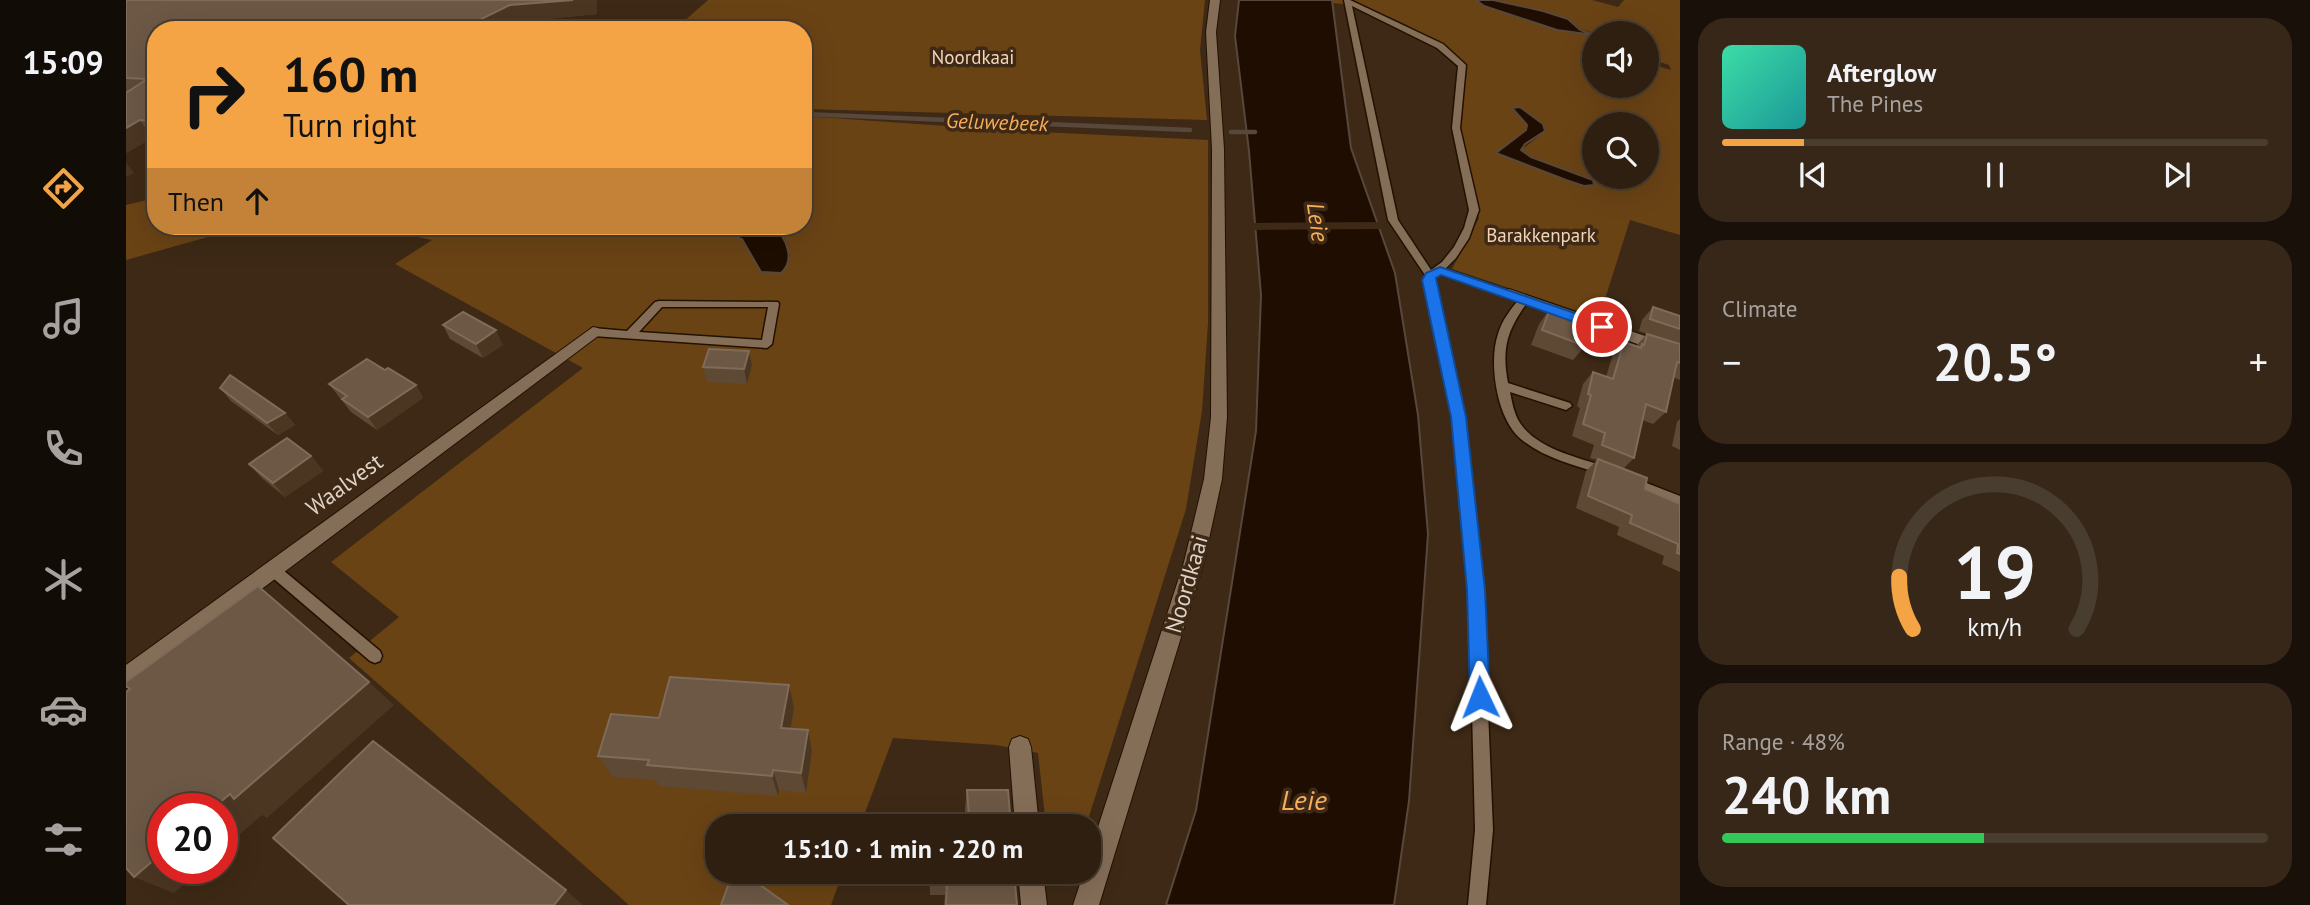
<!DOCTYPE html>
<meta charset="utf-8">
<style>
:root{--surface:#2e1f10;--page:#362719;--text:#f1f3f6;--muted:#a7a29f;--line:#493d30;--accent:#f4a345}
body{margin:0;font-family:"PT Sans",sans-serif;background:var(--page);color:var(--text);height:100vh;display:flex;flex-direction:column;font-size:26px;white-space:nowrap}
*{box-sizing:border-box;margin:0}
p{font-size:23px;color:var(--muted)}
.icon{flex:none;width:38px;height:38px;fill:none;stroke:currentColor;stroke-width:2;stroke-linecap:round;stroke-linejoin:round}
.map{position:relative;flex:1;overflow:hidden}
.drawer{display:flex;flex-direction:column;gap:18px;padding:18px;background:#191109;width:630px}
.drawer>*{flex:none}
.top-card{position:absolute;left:21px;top:21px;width:665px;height:214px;border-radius:28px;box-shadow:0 7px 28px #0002,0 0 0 2px var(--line);background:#f4a345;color:#111;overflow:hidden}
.tools{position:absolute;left:1456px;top:21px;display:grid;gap:14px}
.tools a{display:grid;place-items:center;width:77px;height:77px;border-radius:50%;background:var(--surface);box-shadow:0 7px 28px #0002,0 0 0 2px var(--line);font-size:35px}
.speed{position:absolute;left:21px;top:793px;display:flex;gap:14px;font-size:35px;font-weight:700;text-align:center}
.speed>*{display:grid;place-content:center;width:91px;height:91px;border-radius:50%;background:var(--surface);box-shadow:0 7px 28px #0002,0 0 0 2px var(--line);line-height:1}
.speed .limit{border:10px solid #d22;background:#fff;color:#111}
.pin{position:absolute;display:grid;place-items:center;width:60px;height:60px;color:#fff;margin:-30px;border:4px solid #fff;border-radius:50%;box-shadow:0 2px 7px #0007}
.me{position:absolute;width:77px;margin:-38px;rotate:358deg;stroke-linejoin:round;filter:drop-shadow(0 0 5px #0008)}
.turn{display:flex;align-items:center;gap:24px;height:147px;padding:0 21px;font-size:32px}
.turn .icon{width:91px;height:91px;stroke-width:2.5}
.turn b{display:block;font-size:49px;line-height:60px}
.then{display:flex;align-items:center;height:66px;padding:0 21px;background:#0003;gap:14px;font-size:26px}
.big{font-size:52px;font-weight:600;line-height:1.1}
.drawer .tile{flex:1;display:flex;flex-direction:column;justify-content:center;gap:10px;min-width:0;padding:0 24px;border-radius:28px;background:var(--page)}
.drawer .dial{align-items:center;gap:0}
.dial svg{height:182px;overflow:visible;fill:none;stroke:var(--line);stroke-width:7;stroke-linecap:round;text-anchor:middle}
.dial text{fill:var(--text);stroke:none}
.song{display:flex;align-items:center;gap:21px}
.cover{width:84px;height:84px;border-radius:10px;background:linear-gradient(135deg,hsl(160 70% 55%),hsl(180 70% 35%))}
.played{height:7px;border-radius:4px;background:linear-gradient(90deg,var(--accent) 15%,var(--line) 15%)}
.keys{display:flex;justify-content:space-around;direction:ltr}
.heat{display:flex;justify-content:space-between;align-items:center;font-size:38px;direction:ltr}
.charge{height:10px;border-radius:5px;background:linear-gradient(90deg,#34c759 48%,var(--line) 0)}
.trip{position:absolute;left:579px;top:814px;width:396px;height:70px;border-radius:28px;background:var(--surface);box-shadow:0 7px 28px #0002,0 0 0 2px var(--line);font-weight:600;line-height:70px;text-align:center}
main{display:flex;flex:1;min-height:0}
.tabs{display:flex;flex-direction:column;width:126px;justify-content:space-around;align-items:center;background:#120c06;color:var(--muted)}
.tabs .icon{width:49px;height:49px}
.tabs .active{color:var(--accent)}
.tabs b{font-size:32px;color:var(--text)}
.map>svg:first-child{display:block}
.green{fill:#6a4315;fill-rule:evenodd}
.water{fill:#1e0d00;stroke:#58483b;stroke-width:2}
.pier{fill:#3d2915}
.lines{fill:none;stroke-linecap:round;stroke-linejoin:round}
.stream{stroke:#58483b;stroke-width:4.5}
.service-casing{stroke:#231100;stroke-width:3}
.minor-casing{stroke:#231100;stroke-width:2}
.service{fill:#856e58;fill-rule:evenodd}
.minor{fill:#856e58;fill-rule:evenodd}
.wall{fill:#5e4935}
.shaded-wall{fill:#4b3622}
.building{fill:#6c5845;stroke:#7e6b59;stroke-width:2}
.route{fill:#1a73e8;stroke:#114b97;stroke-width:2}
.labels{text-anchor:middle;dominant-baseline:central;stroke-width:7;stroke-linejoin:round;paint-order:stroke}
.far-park-label{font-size:19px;fill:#f4d5b7;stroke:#3d2915}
.far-water-label{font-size:21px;font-style:italic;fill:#f9ae5b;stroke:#3d2915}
.street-label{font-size:23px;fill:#dfd2c6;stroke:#3d2915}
.water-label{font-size:24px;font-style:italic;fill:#f9ae5b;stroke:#3d2915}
.near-water-label{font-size:28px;font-style:italic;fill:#f9ae5b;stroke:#3d2915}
</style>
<main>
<nav class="tabs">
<b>15:09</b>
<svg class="icon active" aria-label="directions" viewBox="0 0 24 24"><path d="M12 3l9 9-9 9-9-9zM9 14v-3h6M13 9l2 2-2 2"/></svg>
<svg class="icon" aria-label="music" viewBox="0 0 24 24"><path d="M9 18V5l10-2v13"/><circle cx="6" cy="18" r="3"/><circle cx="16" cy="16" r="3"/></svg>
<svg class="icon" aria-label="phone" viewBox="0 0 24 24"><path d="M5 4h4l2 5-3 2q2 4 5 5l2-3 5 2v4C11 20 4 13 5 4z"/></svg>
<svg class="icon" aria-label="climate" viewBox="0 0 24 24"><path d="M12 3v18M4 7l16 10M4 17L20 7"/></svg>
<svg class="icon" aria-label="car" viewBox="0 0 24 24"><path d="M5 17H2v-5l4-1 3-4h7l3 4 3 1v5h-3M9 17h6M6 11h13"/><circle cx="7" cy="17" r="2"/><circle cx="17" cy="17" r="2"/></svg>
<svg class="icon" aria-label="filters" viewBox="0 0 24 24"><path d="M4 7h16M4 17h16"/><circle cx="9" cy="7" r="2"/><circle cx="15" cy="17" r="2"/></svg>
</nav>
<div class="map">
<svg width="1554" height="905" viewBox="0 0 1554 905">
<rect width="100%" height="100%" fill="#3d2915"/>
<g class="green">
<polygon points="582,0 1079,0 1074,50 1081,120 677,109 677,30 548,30"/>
<path d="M 1206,0 L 1350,0 L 1358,6 L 1431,30 L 1468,35 L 1468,86 L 1521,86 L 1521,63 L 1545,70 L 1543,65 L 1521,58 L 1521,33 L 1498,33 L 1503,19 L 1495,33 L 1468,33 L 1454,29 L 1442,19 L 1431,16 L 1367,0 L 1466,0 L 1492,7 L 1498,0 L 1554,0 L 1554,235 L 1504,220 L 1473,318 L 1326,269 L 1353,218 L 1334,129 L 1341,67 C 1330,48 1258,11 1235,7 C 1226,5 1216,4 1207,3 ZM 1402,112 L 1417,124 L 1412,137 L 1395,150 L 1405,157 L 1444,172 L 1409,167 L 1371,153 L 1400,130 L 1401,125 L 1390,114 ZM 1468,124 L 1521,124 L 1521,177 L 1468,177 Z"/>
<polygon points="677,116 893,131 1082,140 1082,323 1076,411 1060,509 960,826 920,826 912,753 870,745 767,738 734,826 592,826 592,872 717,872 705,905 503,905 223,658 273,617 205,562 457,368 269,264 306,240 241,226 561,226 566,231 594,232 616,239 635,272 664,256 657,234 647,226 677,226"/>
<polygon points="30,198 30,226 121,226 0,260 0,205"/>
</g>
<g class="water">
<polygon points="1113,0 1206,0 1225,148 1269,273 1292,415 1302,534 1283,801 1268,905 1040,905 1070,810 1130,431 1135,295 1123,151 1109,36"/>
<polygon points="1350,0 1367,0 1417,11 1442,19 1454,30 1468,35 1431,30 1358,6"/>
<polygon points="1394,107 1417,124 1419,131 1399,144 1395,150 1405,157 1467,180 1468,185 1458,186 1440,180 1370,153 1400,130 1401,125 1386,108"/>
<path d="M 561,226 L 647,226 C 660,237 670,260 655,273 L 635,272 L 616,239 L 595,232 L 566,231 Z"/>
</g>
<polygon class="pier" points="1255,222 1257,229 1126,230 1126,223"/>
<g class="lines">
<g class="stream">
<polyline points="677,114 1064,130"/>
<polyline points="1105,132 1129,132"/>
</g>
<g class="service-casing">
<g id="service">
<path d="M 1218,0 L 1224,0 L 1317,44 L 1340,65 L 1334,128 L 1353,210 L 1343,238 L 1330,258 L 1319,269 L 1387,292 L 1388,294 L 1383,297 L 1313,274 L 1309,276 L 1338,417 L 1357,590 L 1367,830 L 1360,905 L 1342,905 L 1349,830 L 1343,590 L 1326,417 L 1298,280 L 1299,275 L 1262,220 ZM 1226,6 L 1311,48 L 1332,66 L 1326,128 L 1343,210 L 1338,228 L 1328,247 L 1316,262 L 1305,270 L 1272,220 Z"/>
<path d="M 1398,297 L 1403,300 C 1382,329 1375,346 1382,383 L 1444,403 L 1446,406 L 1440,410 L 1384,392 C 1386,402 1388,414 1394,423 C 1412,450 1455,458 1483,468 L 1485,471 L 1483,474 L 1475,474 C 1448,465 1418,458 1396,440 C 1371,421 1362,363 1372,334 C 1376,320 1385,309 1394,298 Z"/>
<path d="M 533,301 L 652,302 L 653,304 L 646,344 L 641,348 L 467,336 L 462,332 L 467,328 L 501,331 L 529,302 ZM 536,307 L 642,307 L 636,340 L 513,332 Z"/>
<polygon points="1505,477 1554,496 1554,506 1501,485 1499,482 1501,479"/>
<polygon points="146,563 151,565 254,651 256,656 254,661 249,663 244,661 141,573 139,569 141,565"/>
</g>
</g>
<g class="minor-casing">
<g id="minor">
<polygon points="1084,0 1094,0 1090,32 1098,149 1101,417 1096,479 1078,562 973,905 947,905 958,872 962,872 962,858 1058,562 1078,479 1085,417 1086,149 1080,32"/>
<polygon points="1383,289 1554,348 1554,359 1378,297 1376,294 1378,291"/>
<polygon points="467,327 472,328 475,332 472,336 8,685 0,688 0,665"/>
<polygon points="894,736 902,739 905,747 913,826 889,826 883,747 886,739"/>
<polygon points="892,872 917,872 921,905 895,905"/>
</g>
</g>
<use href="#service" class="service"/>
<use href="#minor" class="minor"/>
</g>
<g class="wall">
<polygon points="0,0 471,14 389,22 373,30 30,30 30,138 26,138 0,153"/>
<polygon points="1527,307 1554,316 1554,380 1547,377 1540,412 1527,424 1516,420 1508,458 1497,469 1519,489 1554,504 1554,572 1536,564 1538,556 1491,535 1493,527 1450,508 1460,471 1471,460 1464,458 1468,445 1446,436 1454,408 1451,406 1457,384 1467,372 1480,377 1487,354 1498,342 1510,346 1521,334 1513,331 1516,320"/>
<polygon points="1424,309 1447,322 1459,346 1447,360 1405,345 1413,324"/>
<polygon points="317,325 377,345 357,358 324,339"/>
<polygon points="623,351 626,365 621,384 581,382 577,367"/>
<polygon points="259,370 290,385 297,398 251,430 225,412 203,384"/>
<polygon points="94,388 159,413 169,425 152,435 105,401"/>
<polygon points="1554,419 1554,450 1546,446 1551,422"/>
<polygon points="185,456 197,471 159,497 136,478 123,464"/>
<polygon points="668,708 664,729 682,730 686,751 680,793 653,790 652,796 533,786 530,780 487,777 472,756 533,718"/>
<polygon points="841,790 885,826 819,826 820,819 839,818 839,807"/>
<polygon points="803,872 888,872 891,905 818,905 819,895 804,895"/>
</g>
<g class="shaded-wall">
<polygon points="447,0 471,0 471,14 389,22 373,30 333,30 384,5"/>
<polygon points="14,120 26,138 0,153 0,128"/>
<polygon points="0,163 8,173 0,177"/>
<polygon points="370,330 377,345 357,358 350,344"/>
<polygon points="623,351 626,365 621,384 618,369"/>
<polygon points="290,385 297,398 251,430 242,417"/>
<polygon points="159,413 169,425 152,435 141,423"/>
<polygon points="185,456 197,471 159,497 147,483"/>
<polygon points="243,682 268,705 141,818 136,815 96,850 96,808 87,808"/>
<polygon points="663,685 668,708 661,749 655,728"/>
<polygon points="682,730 686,751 680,793 675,773"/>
<polygon points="647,770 653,790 652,796 646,776"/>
<polygon points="37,852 37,868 76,868 48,893 8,877"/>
<polygon points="440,890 457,905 428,905"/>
</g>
<g class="building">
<polygon points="0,0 447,0 384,5 333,30 30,30 30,121 14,120 0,128 0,93 21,79 0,78"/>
<polygon points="1527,307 1554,316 1554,329 1524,319"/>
<polygon points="1424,309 1449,318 1447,322 1465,328 1459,346 1416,330"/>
<polygon points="337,312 370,330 350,344 317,325"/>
<polygon points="1521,334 1554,344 1554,363 1551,362 1540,412 1520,404 1508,458 1476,445 1479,433 1457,424 1465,395 1462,394 1467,372 1487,379 1498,342 1515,348 1516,344 1518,345"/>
<polygon points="583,349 623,351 618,369 577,367"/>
<polygon points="241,359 259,370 262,368 290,385 242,417 216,399 221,396 203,384"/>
<polygon points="104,375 159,413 141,423 94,388"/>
<polygon points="161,438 185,456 147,483 123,464"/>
<polygon points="1472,459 1521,478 1519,489 1554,504 1554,554 1551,553 1552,544 1504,523 1506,515 1462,496"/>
<polygon points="132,586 243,682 108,799 104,794 87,808 37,808 37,852 8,877 0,868 0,692 4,689 0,686 0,682"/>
<polygon points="544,677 663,685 655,728 682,730 675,773 647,770 646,776 521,765 523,760 472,756 485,714 533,718"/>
<polygon points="247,741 440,890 428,905 223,905 147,838"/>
<polygon points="841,790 882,790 885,826 820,826 820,819 843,818"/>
<polygon points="607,872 616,872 662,905 595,905"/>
<polygon points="805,872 888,872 891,905 820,905 821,881 805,880"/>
</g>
<polygon class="route" points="1314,267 1481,324 1483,327 1476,332 1471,330 1315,275 1310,278 1340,417 1359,590 1364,697 1361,704 1354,706 1347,704 1344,697 1341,590 1325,417 1296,280 1300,273"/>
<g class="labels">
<g class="far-park-label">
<text x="847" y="57">Noordkaai</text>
<text x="1415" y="235">Barakkenpark</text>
</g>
<g class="far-water-label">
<text transform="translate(871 122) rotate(2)">Geluwebeek</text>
</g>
<g class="street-label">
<text transform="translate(218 484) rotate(-36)">Waalvest</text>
<text transform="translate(1060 584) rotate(-74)">Noordkaai</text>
</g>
<g class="water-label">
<text transform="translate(1192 222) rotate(82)">Leie</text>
</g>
<g class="near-water-label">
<text x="1178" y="799">Leie</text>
</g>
</g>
</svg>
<div class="tools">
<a><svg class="icon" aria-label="sound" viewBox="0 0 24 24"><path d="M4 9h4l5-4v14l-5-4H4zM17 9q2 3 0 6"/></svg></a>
<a><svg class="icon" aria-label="search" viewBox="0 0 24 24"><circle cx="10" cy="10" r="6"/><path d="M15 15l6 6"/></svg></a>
</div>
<div class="speed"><div class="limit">20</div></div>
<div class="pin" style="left:1476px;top:327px;background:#d93025"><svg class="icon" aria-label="arrive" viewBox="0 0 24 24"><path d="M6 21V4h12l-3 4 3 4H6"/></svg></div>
<svg class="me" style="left:1354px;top:697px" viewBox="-20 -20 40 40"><path d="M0-17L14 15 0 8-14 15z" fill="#1a73e8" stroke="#fff" stroke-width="4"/></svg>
<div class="trip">15:10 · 1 min · 220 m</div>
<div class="top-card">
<div class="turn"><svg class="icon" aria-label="right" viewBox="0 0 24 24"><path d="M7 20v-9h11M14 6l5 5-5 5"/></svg><div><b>160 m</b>Turn right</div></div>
<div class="then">Then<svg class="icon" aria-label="ahead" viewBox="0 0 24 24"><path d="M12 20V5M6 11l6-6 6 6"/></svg></div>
</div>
</div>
<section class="drawer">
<div class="tile">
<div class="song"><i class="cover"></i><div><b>Afterglow</b><p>The Pines</p></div></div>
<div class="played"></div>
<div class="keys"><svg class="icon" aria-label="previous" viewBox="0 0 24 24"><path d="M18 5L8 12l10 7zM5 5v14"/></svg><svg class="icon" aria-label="pause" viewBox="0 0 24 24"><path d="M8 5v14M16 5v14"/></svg><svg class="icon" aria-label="next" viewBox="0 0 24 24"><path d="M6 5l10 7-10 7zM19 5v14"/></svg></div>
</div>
<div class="tile"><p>Climate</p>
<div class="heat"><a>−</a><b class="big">20.5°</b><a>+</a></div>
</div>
<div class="tile dial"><svg viewBox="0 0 100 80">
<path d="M14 69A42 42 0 1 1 86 69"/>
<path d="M14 69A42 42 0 0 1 8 46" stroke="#f4a345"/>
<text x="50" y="56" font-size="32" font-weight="700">19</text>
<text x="50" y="72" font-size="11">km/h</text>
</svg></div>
<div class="tile"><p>Range · 48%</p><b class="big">240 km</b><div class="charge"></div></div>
</section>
</main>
